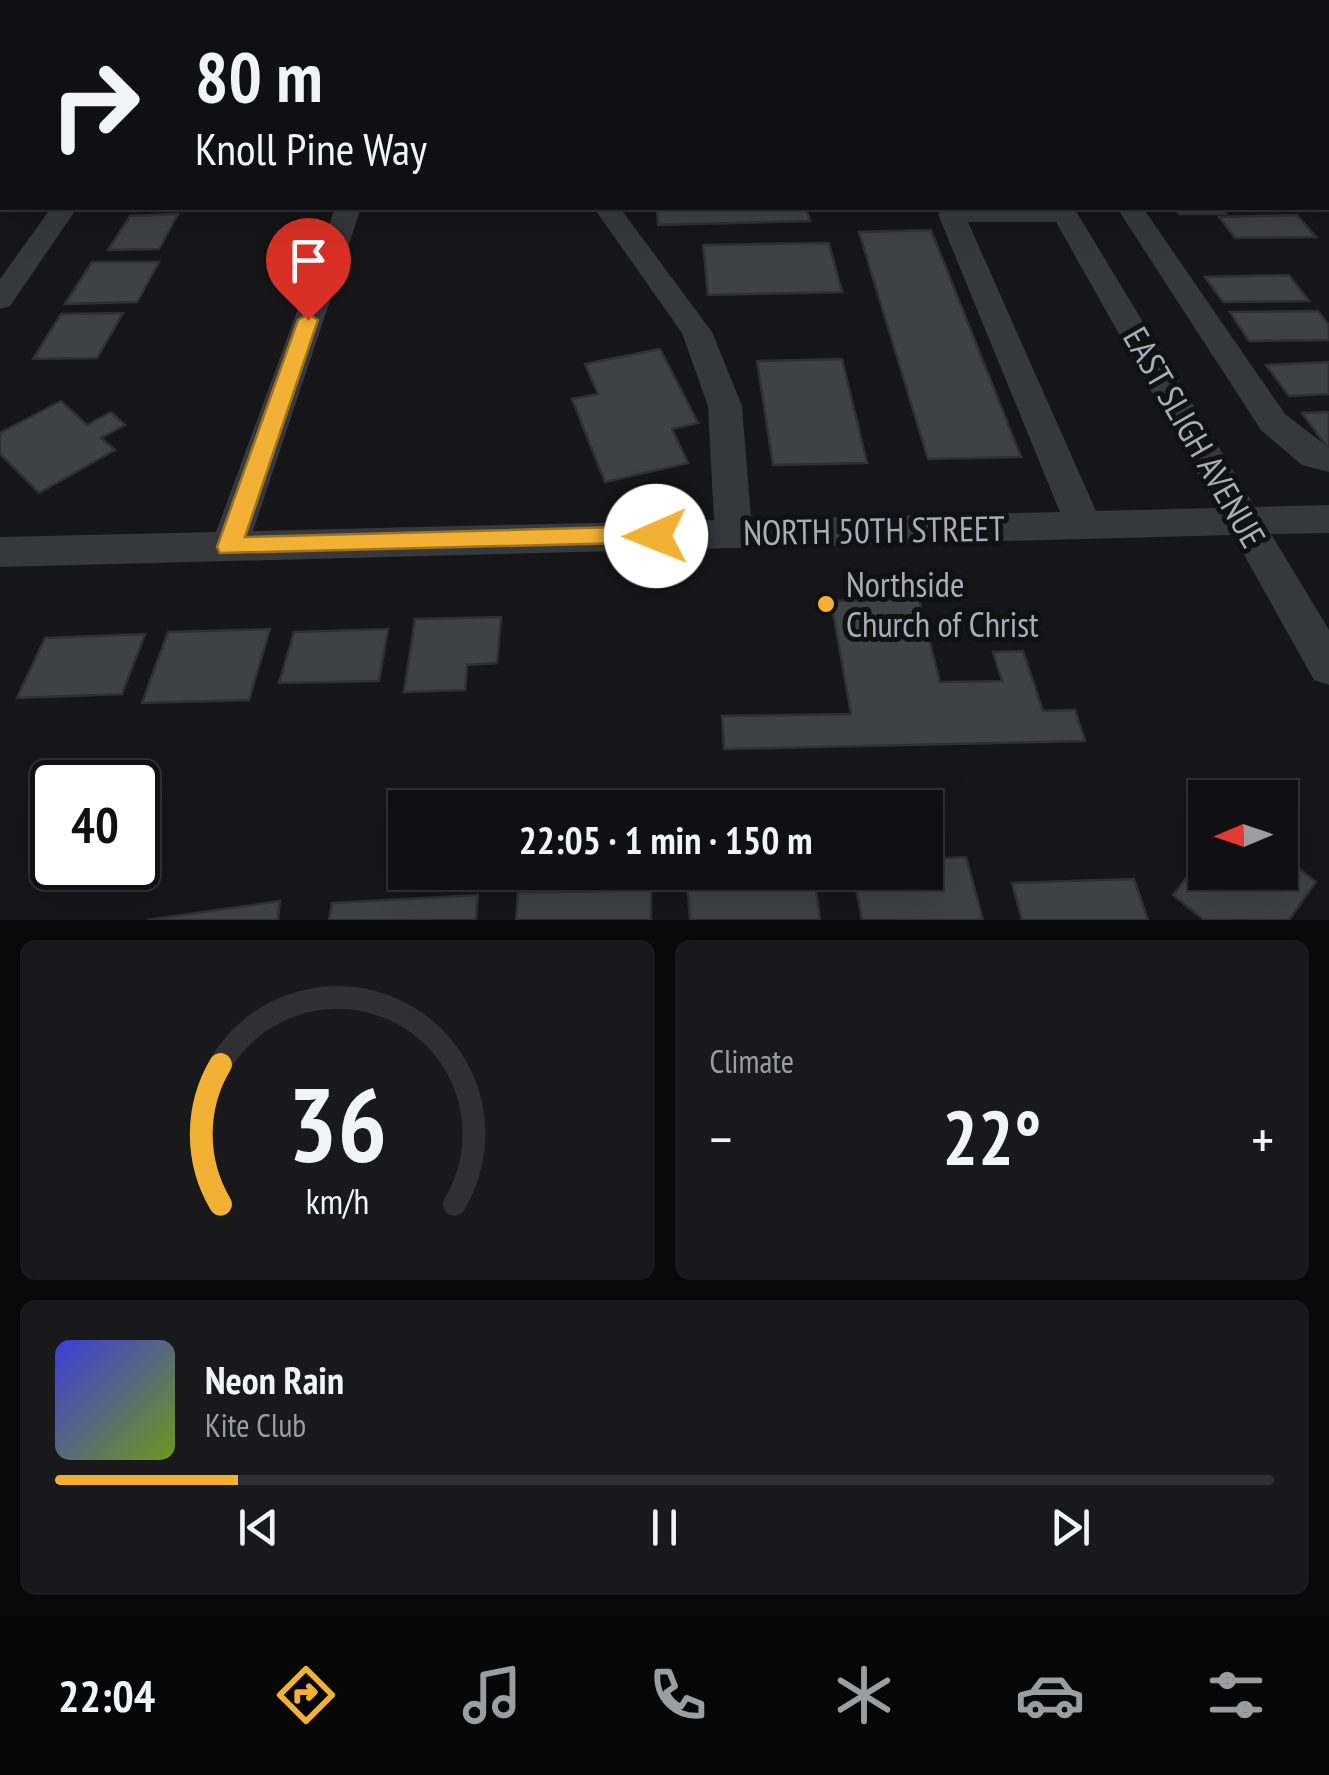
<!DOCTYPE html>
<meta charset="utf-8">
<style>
:root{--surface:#101012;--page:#19191b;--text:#f1f3f6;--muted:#9c9d9f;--line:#303032;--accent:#f2b134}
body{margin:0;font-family:"PT Sans Narrow",sans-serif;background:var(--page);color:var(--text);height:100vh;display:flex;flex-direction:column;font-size:38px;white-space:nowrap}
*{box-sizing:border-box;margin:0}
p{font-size:32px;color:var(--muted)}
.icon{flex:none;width:55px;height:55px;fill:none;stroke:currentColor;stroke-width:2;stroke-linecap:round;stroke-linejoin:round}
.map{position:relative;height:920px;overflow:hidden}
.side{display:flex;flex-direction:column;gap:20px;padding:20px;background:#09090a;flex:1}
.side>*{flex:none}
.guide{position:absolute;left:0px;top:0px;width:1330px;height:210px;box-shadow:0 10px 40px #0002,0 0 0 2px var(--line);background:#101012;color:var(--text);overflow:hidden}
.needle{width:65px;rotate:268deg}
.controls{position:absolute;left:1188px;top:780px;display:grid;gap:20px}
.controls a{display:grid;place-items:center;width:110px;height:110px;border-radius:0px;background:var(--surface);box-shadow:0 10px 40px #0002,0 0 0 2px var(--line);font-size:50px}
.speed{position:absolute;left:30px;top:760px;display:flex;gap:20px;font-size:50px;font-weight:700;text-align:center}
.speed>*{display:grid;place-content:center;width:130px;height:130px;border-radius:50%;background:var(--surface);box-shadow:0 10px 40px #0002,0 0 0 2px var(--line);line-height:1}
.speed .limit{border:5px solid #111;border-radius:15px;background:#fff;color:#111}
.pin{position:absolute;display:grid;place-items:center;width:85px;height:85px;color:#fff;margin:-102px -42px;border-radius:50% 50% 50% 0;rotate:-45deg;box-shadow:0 0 10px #0007}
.pin .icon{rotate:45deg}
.me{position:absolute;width:110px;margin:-55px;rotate:269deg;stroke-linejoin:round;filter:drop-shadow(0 0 8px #0008)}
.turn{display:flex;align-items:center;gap:35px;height:210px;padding:0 30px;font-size:45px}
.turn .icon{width:130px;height:130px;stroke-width:2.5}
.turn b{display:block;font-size:70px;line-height:85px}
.big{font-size:75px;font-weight:700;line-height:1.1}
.side .tile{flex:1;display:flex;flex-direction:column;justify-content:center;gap:15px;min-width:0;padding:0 35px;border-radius:15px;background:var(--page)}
.side .dial{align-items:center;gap:0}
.dial svg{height:260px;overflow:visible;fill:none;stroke:var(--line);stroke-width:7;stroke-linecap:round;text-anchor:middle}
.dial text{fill:var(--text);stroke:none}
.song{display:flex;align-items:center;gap:30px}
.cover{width:120px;height:120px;border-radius:15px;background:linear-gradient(135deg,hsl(240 70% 55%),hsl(80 70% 35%))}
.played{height:10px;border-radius:5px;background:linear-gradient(90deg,var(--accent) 15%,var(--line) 15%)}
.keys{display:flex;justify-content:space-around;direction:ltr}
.heat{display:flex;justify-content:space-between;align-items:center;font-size:55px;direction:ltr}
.side .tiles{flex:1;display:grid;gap:20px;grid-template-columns:1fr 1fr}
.tile:last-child{grid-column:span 2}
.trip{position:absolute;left:388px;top:790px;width:555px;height:100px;border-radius:0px;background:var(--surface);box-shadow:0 10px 40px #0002,0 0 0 2px var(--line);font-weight:700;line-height:100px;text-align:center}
.menu{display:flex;height:160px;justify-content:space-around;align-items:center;background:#060607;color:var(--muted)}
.menu .icon{width:70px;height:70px}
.menu .selected{color:var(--accent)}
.menu b{font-size:45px;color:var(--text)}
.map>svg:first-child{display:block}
.building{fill:#404145;stroke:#303034;stroke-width:2.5}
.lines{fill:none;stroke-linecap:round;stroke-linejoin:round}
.minor{fill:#37383d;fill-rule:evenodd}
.route{fill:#f2b134;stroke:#9d7322;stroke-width:2.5}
.poi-dot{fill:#f2b134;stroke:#111113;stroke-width:4}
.labels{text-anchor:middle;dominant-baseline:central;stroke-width:10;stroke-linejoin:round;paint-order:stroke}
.street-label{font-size:35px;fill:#a8adb8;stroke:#111113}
.poi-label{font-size:35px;fill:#a8adb8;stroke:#111113;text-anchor:start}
</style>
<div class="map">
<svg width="1329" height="920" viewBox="0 0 1329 920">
<rect width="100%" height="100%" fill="#161618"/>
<g class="building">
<polygon points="657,208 806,208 810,221 658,225"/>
<polygon points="1175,208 1221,208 1226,214 1179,214"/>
<polygon points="178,214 159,249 108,250 130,216"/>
<polygon points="1297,215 1316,237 1235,238 1219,217"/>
<polygon points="931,230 1021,457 928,459 859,232"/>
<polygon points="829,243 842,292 708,295 703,245"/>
<polygon points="92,262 159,262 137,302 65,304"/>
<polygon points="1289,275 1309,301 1223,302 1205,277"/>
<polygon points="1318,311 1329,325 1329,340 1249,341 1230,312"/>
<polygon points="123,313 97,358 33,359 61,314"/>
<polygon points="660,349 698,423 672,429 688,463 605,482 572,399 598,394 585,364"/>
<polygon points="842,359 867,463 773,465 757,361"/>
<polygon points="1329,362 1329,394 1289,396 1266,365"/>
<polygon points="61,401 87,425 111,412 125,425 101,438 115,450 39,493 0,454 0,433"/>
<polygon points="1329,412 1329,447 1327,447 1302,413"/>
<polygon points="919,599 940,682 1002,681 993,652 1023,651 1043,711 1075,710 1085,741 724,749 722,716 851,714 831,601"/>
<polygon points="501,617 497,663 467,665 465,690 404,692 415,619"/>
<polygon points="270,629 249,700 142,703 168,632"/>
<polygon points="388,629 379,681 279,683 294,632"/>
<polygon points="145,634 122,694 17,698 45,638"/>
<polygon points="1280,854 1316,882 1289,920 1204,920 1173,895 1205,855 1205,872 1280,872"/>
<polygon points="966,857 983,920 862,920 853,872 925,872 925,859"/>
<polygon points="814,874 820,920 690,920 687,880"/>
<polygon points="1134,879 1148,920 1022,920 1012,883"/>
<polygon points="651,890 651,920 516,920 518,893"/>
<polygon points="478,895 476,920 329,920 332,903"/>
<polygon points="280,901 278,920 147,920"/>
</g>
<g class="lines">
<g class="minor">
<polygon points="393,0 415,0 417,2 395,2"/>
<polygon points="888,0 908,0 910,2 890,2"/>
<polygon points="930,0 950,0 951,2 932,2"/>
<polygon points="982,0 1002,0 1004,2 984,2"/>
<polygon points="1281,0 1302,0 1304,2 1283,2"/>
<rect x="1328" y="24" width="1" height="13"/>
<polygon points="51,208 77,208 10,306 0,309 0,279"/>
<path d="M 335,208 L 361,208 L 253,531 L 714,520 L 708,406 L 682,333 L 594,208 L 620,208 L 712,332 L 742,406 L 751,519 L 1060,512 L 938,214 L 945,208 L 1074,208 L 1255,507 L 1329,505 L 1329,533 L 1271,534 L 1329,630 L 1329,685 L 1314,680 L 1233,535 L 0,567 L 0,537 L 216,532 ZM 968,222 L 1056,222 L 1217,508 L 1096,511 Z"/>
<polygon points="1117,208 1143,208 1285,414 1329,448 1329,472 1302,465 1261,430"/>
</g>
</g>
<polygon class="route" points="308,314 318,320 245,537 656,526 665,529 668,536 665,542 220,553 217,547 298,320"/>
<circle class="poi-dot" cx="826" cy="604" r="10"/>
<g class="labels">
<g class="street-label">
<text transform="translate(1195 437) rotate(60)">EAST SLIGH AVENUE</text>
<text transform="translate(874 530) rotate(-1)">NORTH 50TH STREET</text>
</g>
<g class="poi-label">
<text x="846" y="584">Northside<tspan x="846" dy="40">Church of Christ</tspan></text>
</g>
</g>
</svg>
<div class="controls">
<a><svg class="needle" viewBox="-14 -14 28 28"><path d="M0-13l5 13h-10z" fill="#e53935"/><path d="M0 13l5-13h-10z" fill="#9c9d9f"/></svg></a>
</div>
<div class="speed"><div class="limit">40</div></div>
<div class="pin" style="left:308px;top:320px;background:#d93025"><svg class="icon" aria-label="arrive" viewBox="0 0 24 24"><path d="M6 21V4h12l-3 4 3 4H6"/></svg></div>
<svg class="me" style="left:656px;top:536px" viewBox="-20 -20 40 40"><circle r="19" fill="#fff"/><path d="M0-13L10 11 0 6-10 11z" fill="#f2b134"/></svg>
<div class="trip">22:05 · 1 min · 150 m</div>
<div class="guide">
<div class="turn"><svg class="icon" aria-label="right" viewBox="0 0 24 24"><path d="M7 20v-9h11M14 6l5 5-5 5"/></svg><div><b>80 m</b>Knoll Pine Way</div></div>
</div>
</div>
<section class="side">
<div class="tiles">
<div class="tile dial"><svg viewBox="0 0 100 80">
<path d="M14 69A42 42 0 1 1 86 69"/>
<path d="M14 69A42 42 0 0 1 14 26" stroke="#f2b134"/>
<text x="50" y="56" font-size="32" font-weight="700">36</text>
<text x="50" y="72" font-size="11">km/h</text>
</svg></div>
<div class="tile"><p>Climate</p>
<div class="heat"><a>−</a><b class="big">22°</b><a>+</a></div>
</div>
<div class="tile">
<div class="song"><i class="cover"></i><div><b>Neon Rain</b><p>Kite Club</p></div></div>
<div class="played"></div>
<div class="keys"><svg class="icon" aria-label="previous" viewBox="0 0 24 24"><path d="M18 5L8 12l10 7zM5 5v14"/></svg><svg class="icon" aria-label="pause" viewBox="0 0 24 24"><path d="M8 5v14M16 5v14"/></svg><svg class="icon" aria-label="next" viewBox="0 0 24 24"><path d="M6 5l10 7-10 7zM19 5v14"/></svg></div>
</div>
</div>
</section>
<nav class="menu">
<b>22:04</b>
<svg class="icon selected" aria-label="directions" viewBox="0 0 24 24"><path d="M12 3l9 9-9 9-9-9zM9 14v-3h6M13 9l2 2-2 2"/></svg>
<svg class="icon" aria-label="music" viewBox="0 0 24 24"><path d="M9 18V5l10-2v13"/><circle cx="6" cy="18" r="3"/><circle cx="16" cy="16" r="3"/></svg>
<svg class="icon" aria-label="phone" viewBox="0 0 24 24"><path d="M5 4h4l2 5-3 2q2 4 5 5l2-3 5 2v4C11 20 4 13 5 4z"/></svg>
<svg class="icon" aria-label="climate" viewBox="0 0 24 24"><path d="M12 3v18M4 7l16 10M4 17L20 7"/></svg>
<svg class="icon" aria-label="car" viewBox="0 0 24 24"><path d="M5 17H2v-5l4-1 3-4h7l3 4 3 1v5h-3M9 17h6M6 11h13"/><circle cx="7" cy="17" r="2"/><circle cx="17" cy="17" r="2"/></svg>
<svg class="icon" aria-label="filters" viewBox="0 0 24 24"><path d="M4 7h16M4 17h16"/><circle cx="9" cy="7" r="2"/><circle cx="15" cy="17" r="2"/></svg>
</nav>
